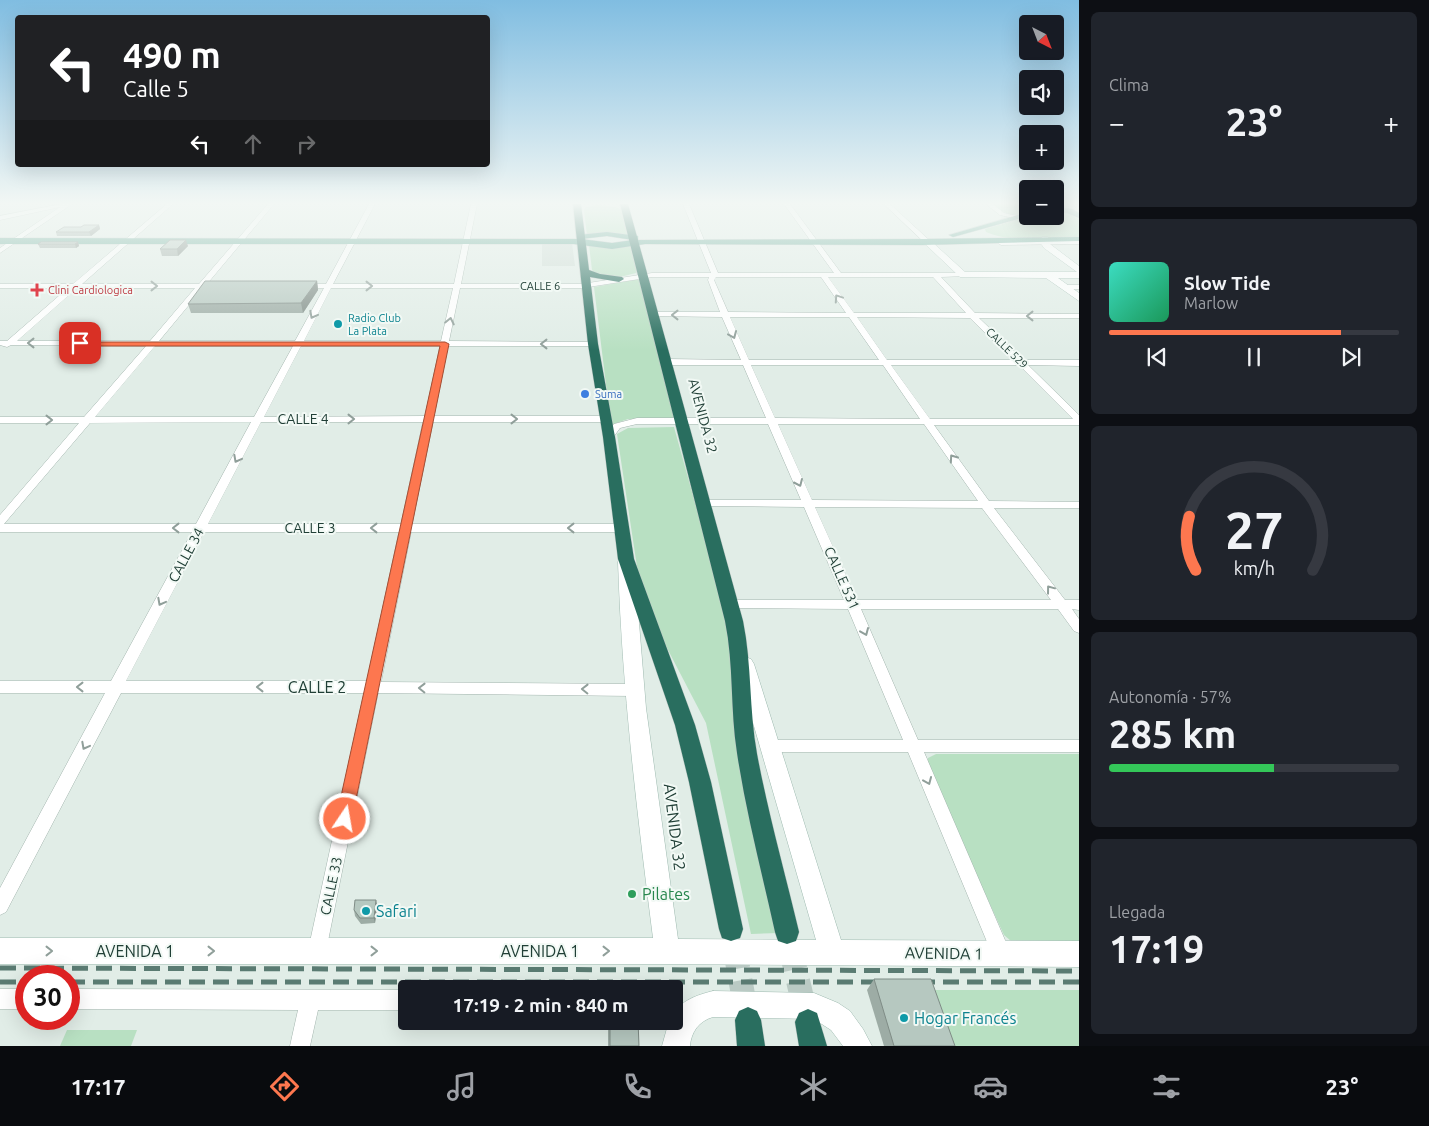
<!DOCTYPE html>
<html lang="es">
<meta charset="utf-8">
<style>
:root{--surface:#171b24;--page:#20242c;--text:#f1f3f6;--muted:#9ea1a6;--line:#363941;--accent:#fd774f}
body{margin:0;font-family:Ubuntu,sans-serif;background:var(--page);color:var(--text);height:100vh;display:flex;flex-direction:column;font-size:19px;white-space:nowrap}
*{box-sizing:border-box;margin:0}
p{font-size:16px;color:var(--muted)}
.icon{flex:none;width:28px;height:28px;fill:none;stroke:currentColor;stroke-width:2;stroke-linecap:round;stroke-linejoin:round}
.map{position:relative;flex:1;overflow:hidden}
.drawer{display:flex;flex-direction:column;gap:12px;padding:12px;background:#0d0f14;width:350px}
.drawer>*{flex:none}
.guide{position:absolute;left:15px;top:15px;width:475px;height:152px;border-radius:5px;box-shadow:0 5px 20px #0002;background:#202124;color:#fff;overflow:hidden}
.needle{width:32px;rotate:138deg}
.fabs{position:absolute;left:1019px;top:15px;display:grid;gap:10px}
.fabs a{display:grid;place-items:center;width:45px;height:45px;border-radius:5px;background:var(--surface);box-shadow:0 5px 20px #0002;font-size:25px}
.speed{position:absolute;left:15px;top:965px;display:flex;gap:10px;font-size:25px;font-weight:700;text-align:center}
.speed>*{display:grid;place-content:center;width:65px;height:65px;border-radius:50%;background:var(--surface);box-shadow:0 5px 20px #0002;line-height:1}
.speed .limit{border:8px solid #d22;background:#fff;color:#111}
.pin{position:absolute;display:grid;place-items:center;width:42px;height:42px;color:#fff;margin:-21px;border-radius:10px;box-shadow:0 2px 8px #0006}
.me{position:absolute;width:55px;margin:-28px;rotate:12deg;stroke-linejoin:round;filter:drop-shadow(0 0 4px #0008)}
.turn{display:flex;align-items:center;gap:18px;height:105px;padding:0 25px;font-size:22px}
.turn .icon{width:65px;height:65px;stroke-width:2.5}
.turn b{display:block;font-size:35px;line-height:42px}
.lanes{display:flex;align-items:center;height:48px;padding:0 25px;background:#0003;justify-content:center;gap:25px;direction:ltr}
.lanes .off{opacity:.35}
.big{font-size:38px;font-weight:700;line-height:1.1}
.drawer .widget{flex:1;display:flex;flex-direction:column;justify-content:center;gap:8px;min-width:0;padding:0 18px;border-radius:8px;background:var(--page)}
.drawer .dial{align-items:center;gap:0}
.dial svg{height:130px;overflow:visible;fill:none;stroke:var(--line);stroke-width:7;stroke-linecap:round;text-anchor:middle}
.dial text{fill:var(--text);stroke:none}
.song{display:flex;align-items:center;gap:15px}
.cover{width:60px;height:60px;border-radius:8px;background:linear-gradient(135deg,hsl(170 70% 55%),hsl(150 70% 35%))}
.played{height:5px;border-radius:2px;background:linear-gradient(90deg,var(--accent) 80%,var(--line) 80%)}
.keys{display:flex;justify-content:space-around;direction:ltr}
.heat{display:flex;justify-content:space-between;align-items:center;font-size:28px;direction:ltr}
.charge{height:8px;border-radius:4px;background:linear-gradient(90deg,#34c759 57%,var(--line) 0)}
.trip{position:absolute;left:398px;top:980px;width:285px;height:50px;border-radius:5px;background:var(--surface);box-shadow:0 5px 20px #0002;font-weight:700;line-height:50px;text-align:center}
.tab-bar{display:flex;height:80px;justify-content:space-around;align-items:center;background:#090b0e;color:var(--muted)}
.tab-bar .icon{width:35px;height:35px}
.tab-bar .active{color:var(--accent)}
.tab-bar b{font-size:22px;color:var(--text)}
main{display:flex;flex:1;min-height:0}
.map>svg:first-child{display:block}
.built{fill:#cfddd6}
.green{fill:#b8e0c2}
.lines{fill:none;stroke-linecap:round;stroke-linejoin:round}
.highway-tunnel{stroke:#bacac4;stroke-width:24;stroke-dasharray:24 12;stroke-linecap:butt}
.street-casing{stroke:#a3b5ae;stroke-width:1}
.secondary-casing{stroke:#9ebab0;stroke-width:1}
.primary-casing{stroke:#c1c9c7;stroke-width:1}
.highway-casing{stroke:#c1c9c7;stroke-width:1}
.street{fill:#fff;fill-rule:evenodd}
.secondary{fill:#fff;fill-rule:evenodd}
.primary{fill:#62a694;fill-rule:evenodd}
.highway{fill:#296e5f;fill-rule:evenodd}
.rail{stroke:#5a7b72;stroke-width:5;stroke-dasharray:16 8;stroke-linecap:butt}
.wall{fill:#9daca5}
.shaded-wall{fill:#7f8c86}
.building{fill:#b6c8c0;stroke:#7f8c86}
.oneway{stroke:#909f9a}
.route{fill:#fd774f;stroke:#a44d33}
.health-dot{fill:#e0444e;stroke:#f2f9f5;stroke-width:2}
.culture-dot{fill:#0f9aa8;stroke:#f2f9f5;stroke-width:2}
.shop-dot{fill:#3f7fe0;stroke:#f2f9f5;stroke-width:2}
.leisure-dot{fill:#2e9e5b;stroke:#f2f9f5;stroke-width:2}
.labels{text-anchor:middle;dominant-baseline:central;stroke-width:4;stroke-linejoin:round;paint-order:stroke}
.far-street-label{font-size:11px;fill:#203f36;stroke:#f2f9f5}
.far-health-label{font-size:11px;fill:#be3a42;stroke:#f2f9f5;text-anchor:start}
.far-culture-label{font-size:11px;fill:#0d838f;stroke:#f2f9f5;text-anchor:start}
.far-shop-label{font-size:11px;fill:#366cbe;stroke:#f2f9f5;text-anchor:start}
.street-label{font-size:14px;fill:#203f36;stroke:#f2f9f5}
.near-street-label{font-size:16px;fill:#203f36;stroke:#f2f9f5}
.near-leisure-label{font-size:16px;fill:#27864d;stroke:#f2f9f5;text-anchor:start}
.near-culture-label{font-size:16px;fill:#0d838f;stroke:#f2f9f5;text-anchor:start}
</style>
<main>
<div class="map">
<svg width="1079" height="1046" viewBox="0 0 1079 1046">
<rect width="100%" height="100%" fill="#e1ede7"/>
<polygon class="built" points="542,243 572,243 575,266 542,266"/>
<g class="green">
<path d="M 1027,204 L 1027,213 C 1012,217 1005,214 992,205 Z"/>
<polygon points="599,205 616,207 622,210 630,235 610,232 587,235 584,210 586,207"/>
<path d="M 1055,211 L 1066,212 L 1079,219 L 1079,238 C 1050,238 1013,244 986,232 L 985,229 L 1030,216 L 1055,216 Z"/>
<polygon points="589,245 614,248 631,245 638,270 636,273 616,278 594,272 592,270"/>
<polygon points="640,279 674,418 628,419 611,425 594,287"/>
<polygon points="674,427 729,626 780,933 751,934 706,723 642,600 617,434 628,428"/>
<polygon points="936,754 1079,754 1079,946 1011,941 1004,935 927,767 928,758"/>
<polygon points="934,990 1079,990 1079,1046 953,1046"/>
<polygon points="67,1030 137,1030 131,1046 60,1046"/>
</g>
<g class="lines">
<g class="highway-tunnel">
<polyline points="734,945 746,1011"/>
<polyline points="790,946 805,1011"/>
</g>
<g class="street-casing">
<g id="street">
<polygon points="61,204 72,204 0,253 0,248 60,207 0,220 0,216"/>
<path d="M 167,204 L 173,204 L 82,284 L 199,284 L 268,204 L 274,204 L 207,284 L 218,284 L 218,288 L 203,288 L 159,341 L 295,341 L 324,288 L 303,288 L 299,286 L 303,284 L 326,284 L 369,204 L 375,204 L 333,284 L 454,284 L 471,204 L 477,204 L 461,284 L 582,284 L 652,273 L 711,273 L 683,204 L 689,204 L 718,273 L 834,273 L 784,204 L 790,204 L 841,273 L 963,273 L 965,274 L 965,276 L 941,277 L 975,313 L 1079,314 L 1079,318 L 979,318 L 1023,360 L 1079,360 L 1079,366 L 1028,365 L 1079,415 L 1079,425 L 934,425 L 989,501 L 1079,502 L 1079,508 L 994,508 L 1065,600 L 1079,600 L 1079,610 L 1072,609 L 1079,619 L 1079,633 L 1074,631 L 1058,609 L 861,609 L 918,740 L 1079,740 L 1079,752 L 924,752 L 1011,954 L 1009,961 L 1002,963 L 995,961 L 908,752 L 769,752 L 764,751 L 761,746 L 764,741 L 769,740 L 903,740 L 848,609 L 730,608 L 726,607 L 724,604 L 726,601 L 730,600 L 844,600 L 804,507 L 703,506 L 698,503 L 703,500 L 801,500 L 768,424 L 637,424 L 620,428 L 612,439 L 606,439 L 604,437 L 614,424 L 637,418 L 766,418 L 743,365 L 665,365 L 661,362 L 665,359 L 741,360 L 722,317 L 652,316 L 648,314 L 652,312 L 720,312 L 708,280 L 709,277 L 652,277 L 582,288 L 460,288 L 449,341 L 593,342 L 597,344 L 593,346 L 448,346 L 434,416 L 606,416 L 611,419 L 606,422 L 433,422 L 412,524 L 620,524 L 626,528 L 620,532 L 411,532 L 381,682 L 633,684 L 638,686 L 640,690 L 638,694 L 633,696 L 378,693 L 326,951 L 324,958 L 317,960 L 310,958 L 308,951 L 364,693 L 121,693 L 6,912 L 0,915 L 0,888 L 105,693 L 0,693 L 0,681 L 111,681 L 192,532 L 0,532 L 0,515 L 79,423 L 0,423 L 0,417 L 84,417 L 146,346 L 11,345 L 7,347 L 0,345 L 0,341 L 7,341 L 68,288 L 0,288 L 0,284 L 73,284 ZM 716,277 L 821,277 L 846,313 L 728,312 L 714,280 ZM 828,277 L 933,277 L 966,313 L 854,313 ZM 77,288 L 195,288 L 150,341 L 17,341 ZM 331,288 L 453,288 L 441,341 L 304,341 ZM 730,317 L 849,317 L 879,360 L 749,360 ZM 857,317 L 970,318 L 1013,360 L 887,360 ZM 155,346 L 293,346 L 254,417 L 95,417 ZM 301,346 L 440,346 L 425,416 L 264,417 ZM 751,365 L 883,365 L 920,419 L 775,418 ZM 891,365 L 1019,365 L 1073,419 L 930,419 ZM 251,422 L 196,524 L 4,524 L 90,423 ZM 261,422 L 423,422 L 401,524 L 208,524 ZM 778,424 L 924,424 L 978,501 L 812,500 ZM 815,507 L 982,508 L 1051,600 L 857,600 ZM 204,532 L 399,532 L 367,681 L 126,681 Z"/>
<polygon points="884,204 890,204 929,240 941,242 938,244 925,243"/>
<polygon points="986,204 993,204 1004,213 1021,217 1018,219 1000,215"/>
<polygon points="1079,240 1079,244 1001,245 998,243 1001,241"/>
<polygon points="1061,285 1079,285 1079,289 1064,289 1060,287"/>
<rect x="0" y="989" width="26" height="20"/>
<polygon points="69,989 406,990 406,1010 318,1010 310,1046 290,1046 298,1010 69,1009"/>
</g>
</g>
<g class="secondary-casing">
<g id="secondary">
<polygon points="1042,237 1048,237 1050,244 1079,266 1079,278 1058,278 1079,293 1079,301 1046,278 960,277 923,242 930,240 965,272 1077,272 1044,248 1040,242"/>
<path d="M 626,557 L 632,558 L 634,562 L 646,708 L 678,939 L 816,940 L 736,664 L 739,659 L 745,657 L 751,659 L 754,664 L 841,940 L 1079,941 L 1079,967 L 667,964 L 0,964 L 0,938 L 653,938 C 637,813 622,688 618,562 L 620,558 Z"/>
<path d="M 713,991 L 814,993 L 838,1003 L 850,1011 L 863,1029 L 872,1046 L 843,1046 L 831,1030 L 814,1019 L 713,1017 C 699,1021 691,1032 690,1046 L 662,1046 L 669,1021 L 674,1021 C 674,1002 697,995 713,991 Z"/>
</g>
</g>
<g class="primary-casing">
<g id="primary">
<polygon points="1055,207 1072,209 1079,213 1079,218 1067,213 1055,211"/>
<polygon points="1028,212 1029,216 953,237 949,235"/>
<path d="M 607,232 L 638,236 L 638,240 L 922,239 L 1079,237 L 1079,241 L 922,245 L 645,244 L 612,249 L 574,244 L 0,244 L 0,238 L 580,239 L 577,237 L 578,235 ZM 607,236 L 633,240 L 612,243 L 581,239 Z"/>
</g>
</g>
<g class="highway-casing">
<g id="highway">
<polygon points="573,204 581,204 589,270 600,274 622,277 624,279 619,282 590,277 598,344 615,437 634,559 695,725 711,782 743,929 740,938 731,941 722,938 719,929 689,782 675,725 618,559 603,437 588,344"/>
<path d="M 620,204 L 628,204 L 743,621 C 752,665 749,710 757,754 C 768,813 785,873 799,932 L 796,941 L 787,944 L 778,941 L 775,932 C 762,873 746,813 737,753 C 730,710 734,665 725,621 Z"/>
<polygon points="748,1007 757,1011 761,1020 765,1046 737,1046 735,1020 739,1011"/>
<polygon points="808,1009 817,1013 827,1046 799,1046 795,1022 799,1013"/>
</g>
</g>
<use href="#street" class="street"/>
<use href="#secondary" class="secondary"/>
<use href="#primary" class="primary"/>
<use href="#highway" class="highway"/>
<g class="rail">
<polyline points="0,968 1079,971"/>
<polyline points="0,982 26,982"/>
<polyline points="69,982 887,982"/>
<polyline points="919,982 1079,982"/>
</g>
</g>
<g class="wall">
<polygon points="99,225 100,229 91,236 57,236 56,232 81,227"/>
<polygon points="78,242 79,246 76,248 40,248 38,244"/>
<polygon points="188,246 178,256 162,256 160,249"/>
<polygon points="317,281 318,290 303,313 191,313 188,304"/>
<polygon points="376,900 377,906 375,923 361,924 355,916 354,910"/>
<polygon points="874,979 955,1046 884,1046 867,990"/>
<polygon points="608,1021 638,1021 639,1046 608,1046"/>
</g>
<g class="shaded-wall">
<polygon points="99,225 100,229 91,236 89,232"/>
<polygon points="186,240 188,246 178,256 177,249"/>
<polygon points="78,242 79,246 76,248 75,244"/>
<polygon points="317,281 318,290 303,313 301,303"/>
<polygon points="376,900 377,906 375,923 374,918"/>
</g>
<g class="building">
<polygon points="84,225 99,225 89,232 56,232 64,227 81,227"/>
<polygon points="170,240 186,240 177,249 160,249"/>
<polygon points="41,242 78,242 75,244 38,244"/>
<polygon points="205,281 317,281 301,303 188,304"/>
<polygon points="355,900 376,900 374,918 360,918 354,910"/>
<polygon points="874,979 931,979 955,1046 894,1046"/>
<polygon points="610,1021 638,1021 639,1046 610,1046"/>
</g>
<defs><path id="oneway-chevron" d="M-2-3.5L2.5 0L-2 3.5" fill="none" stroke-width="1.6" stroke-linecap="round" stroke-linejoin="round" transform="scale(1.25)"/></defs>
<g class="oneway">
<use href="#oneway-chevron" transform="translate(154 286)"/>
<use href="#oneway-chevron" transform="translate(369 286)"/>
<use href="#oneway-chevron" transform="translate(838 298) rotate(-124)"/>
<use href="#oneway-chevron" transform="translate(313 315) rotate(118)"/>
<use href="#oneway-chevron" transform="translate(675 315) rotate(-180)"/>
<use href="#oneway-chevron" transform="translate(1030 316) rotate(-180)"/>
<use href="#oneway-chevron" transform="translate(450 321) rotate(-78)"/>
<use href="#oneway-chevron" transform="translate(733 335) rotate(67)"/>
<use href="#oneway-chevron" transform="translate(31 343) rotate(-180)"/>
<use href="#oneway-chevron" transform="translate(544 344) rotate(-180)"/>
<use href="#oneway-chevron" transform="translate(351 419)"/>
<use href="#oneway-chevron" transform="translate(514 419)"/>
<use href="#oneway-chevron" transform="translate(49 420)"/>
<use href="#oneway-chevron" transform="translate(953 458) rotate(-125)"/>
<use href="#oneway-chevron" transform="translate(237 459) rotate(118)"/>
<use href="#oneway-chevron" transform="translate(799 483) rotate(66)"/>
<use href="#oneway-chevron" transform="translate(176 528) rotate(180)"/>
<use href="#oneway-chevron" transform="translate(374 528) rotate(180)"/>
<use href="#oneway-chevron" transform="translate(571 528) rotate(-180)"/>
<use href="#oneway-chevron" transform="translate(1050 589) rotate(-127)"/>
<use href="#oneway-chevron" transform="translate(161 602) rotate(118)"/>
<use href="#oneway-chevron" transform="translate(865 632) rotate(67)"/>
<use href="#oneway-chevron" transform="translate(80 687) rotate(180)"/>
<use href="#oneway-chevron" transform="translate(260 687) rotate(180)"/>
<use href="#oneway-chevron" transform="translate(422 688) rotate(-179)"/>
<use href="#oneway-chevron" transform="translate(585 689) rotate(-179)"/>
<use href="#oneway-chevron" transform="translate(85 746) rotate(118)"/>
<use href="#oneway-chevron" transform="translate(928 781) rotate(67)"/>
<use href="#oneway-chevron" transform="translate(49 951)"/>
<use href="#oneway-chevron" transform="translate(211 951)"/>
<use href="#oneway-chevron" transform="translate(374 951)"/>
<use href="#oneway-chevron" transform="translate(606 951)"/>
</g>
<linearGradient id="sky" x2="0" y2="1"><stop stop-color="#80bde1"/><stop offset="0.58" stop-color="#f2f7f4"/><stop offset="1" stop-color="#f2f7f4" stop-opacity="0"/></linearGradient>
<rect width="1079" height="350" fill="url(#sky)"/>
<polygon class="route" points="77,342 445,342 449,344 351,824 345,826 339,824 336,819 440,346 80,346 77,345"/>
<path class="health-dot" d="M34.5 282.5h5v5h5v5h-5v5h-5v-5h-5v-5h5z"/>
<g class="culture-dot">
<circle cx="338" cy="324" r="5"/>
<circle cx="366" cy="911" r="5"/>
<circle cx="904" cy="1018" r="5"/>
</g>
<circle class="shop-dot" cx="585" cy="394" r="5"/>
<circle class="leisure-dot" cx="632" cy="894" r="5"/>
<g class="labels">
<g class="far-street-label">
<text x="540" y="286">CALLE 6</text>
<text transform="translate(1007 348) rotate(44)">CALLE 529</text>
</g>
<g class="far-health-label">
<text x="48" y="290">Clini Cardiologica</text>
</g>
<g class="far-culture-label">
<text x="348" y="318">Radio Club<tspan x="348" dy="13">La Plata</tspan></text>
</g>
<g class="far-shop-label">
<text x="595" y="394">Suma</text>
</g>
<g class="street-label">
<text transform="translate(703 416) rotate(75)">AVENIDA 32</text>
<text x="303" y="419">CALLE 4</text>
<text x="310" y="528">CALLE 3</text>
<text transform="translate(186 555) rotate(-62)">CALLE 34</text>
<text transform="translate(842 578) rotate(66)">CALLE 531</text>
<text transform="translate(331 886) rotate(-78)">CALLE 33</text>
</g>
<g class="near-street-label">
<text x="317" y="687">CALLE 2</text>
<text transform="translate(675 827) rotate(83)">AVENIDA 32</text>
<text x="135" y="951">AVENIDA 1</text>
<text x="540" y="951">AVENIDA 1</text>
<text transform="translate(944 953) rotate(1)">AVENIDA 1</text>
</g>
<g class="near-leisure-label">
<text x="642" y="894">Pilates</text>
</g>
<g class="near-culture-label">
<text x="376" y="911">Safari</text>
<text x="914" y="1018">Hogar Francés</text>
</g>
</g>
</svg>
<div class="fabs">
<a><svg class="needle" viewBox="-14 -14 28 28"><path d="M0-13l5 13h-10z" fill="#e53935"/><path d="M0 13l5-13h-10z" fill="#9ea1a6"/></svg></a>
<a><svg class="icon" aria-label="sound" viewBox="0 0 24 24"><path d="M4 9h4l5-4v14l-5-4H4zM17 9q2 3 0 6"/></svg></a>
<a>+</a>
<a>−</a>
</div>
<div class="speed"><div class="limit">30</div></div>
<div class="pin" style="left:80px;top:343px;background:#d93025"><svg class="icon" aria-label="arrive" viewBox="0 0 24 24"><path d="M6 21V4h12l-3 4 3 4H6"/></svg></div>
<svg class="me" style="left:345px;top:819px" viewBox="-20 -20 40 40"><circle r="17" fill="#fd774f" stroke="#fff" stroke-width="3"/><path d="M0-11L8 9 0 5-8 9z" fill="#fff"/></svg>
<div class="trip">17:19 · 2 min · 840 m</div>
<div class="guide">
<div class="turn"><svg class="icon" aria-label="left" viewBox="0 0 24 24"><path d="M17 20v-9H6M10 6l-5 5 5 5"/></svg><div><b>490 m</b>Calle 5</div></div>
<div class="lanes"><svg class="icon" aria-label="left" viewBox="0 0 24 24"><path d="M17 20v-9H6M10 6l-5 5 5 5"/></svg><svg class="icon off" aria-label="ahead" viewBox="0 0 24 24"><path d="M12 20V5M6 11l6-6 6 6"/></svg><svg class="icon off" aria-label="right" viewBox="0 0 24 24"><path d="M7 20v-9h11M14 6l5 5-5 5"/></svg></div>
</div>
</div>
<section class="drawer">
<div class="widget"><p>Clima</p>
<div class="heat"><a>−</a><b class="big">23°</b><a>+</a></div>
</div>
<div class="widget">
<div class="song"><i class="cover"></i><div><b>Slow Tide</b><p>Marlow</p></div></div>
<div class="played"></div>
<div class="keys"><svg class="icon" aria-label="previous" viewBox="0 0 24 24"><path d="M18 5L8 12l10 7zM5 5v14"/></svg><svg class="icon" aria-label="pause" viewBox="0 0 24 24"><path d="M8 5v14M16 5v14"/></svg><svg class="icon" aria-label="next" viewBox="0 0 24 24"><path d="M6 5l10 7-10 7zM19 5v14"/></svg></div>
</div>
<div class="widget dial"><svg viewBox="0 0 100 80">
<path d="M14 69A42 42 0 1 1 86 69"/>
<path d="M14 69A42 42 0 0 1 10 36" stroke="#fd774f"/>
<text x="50" y="56" font-size="32" font-weight="700">27</text>
<text x="50" y="72" font-size="11">km/h</text>
</svg></div>
<div class="widget"><p>Autonomía · 57%</p><b class="big">285 km</b><div class="charge"></div></div>
<div class="widget"><p>Llegada</p><b class="big">17:19</b></div>
</section>
</main>
<nav class="tab-bar">
<b>17:17</b>
<svg class="icon active" aria-label="directions" viewBox="0 0 24 24"><path d="M12 3l9 9-9 9-9-9zM9 14v-3h6M13 9l2 2-2 2"/></svg>
<svg class="icon" aria-label="music" viewBox="0 0 24 24"><path d="M9 18V5l10-2v13"/><circle cx="6" cy="18" r="3"/><circle cx="16" cy="16" r="3"/></svg>
<svg class="icon" aria-label="phone" viewBox="0 0 24 24"><path d="M5 4h4l2 5-3 2q2 4 5 5l2-3 5 2v4C11 20 4 13 5 4z"/></svg>
<svg class="icon" aria-label="climate" viewBox="0 0 24 24"><path d="M12 3v18M4 7l16 10M4 17L20 7"/></svg>
<svg class="icon" aria-label="car" viewBox="0 0 24 24"><path d="M5 17H2v-5l4-1 3-4h7l3 4 3 1v5h-3M9 17h6M6 11h13"/><circle cx="7" cy="17" r="2"/><circle cx="17" cy="17" r="2"/></svg>
<svg class="icon" aria-label="filters" viewBox="0 0 24 24"><path d="M4 7h16M4 17h16"/><circle cx="9" cy="7" r="2"/><circle cx="15" cy="17" r="2"/></svg>
<b>23°</b>
</nav>
